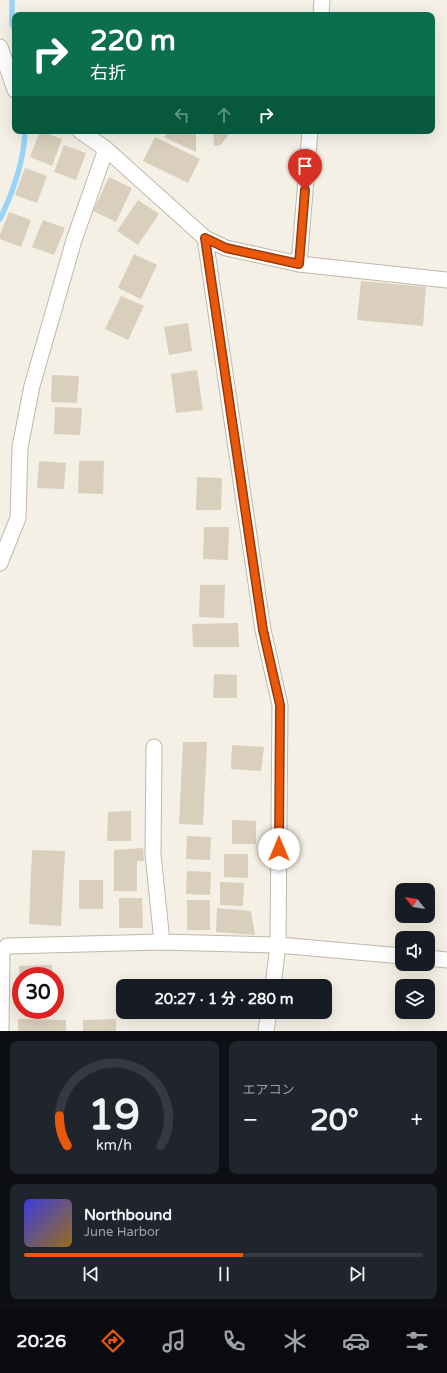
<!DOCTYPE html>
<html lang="ja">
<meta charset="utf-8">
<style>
:root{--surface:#171b24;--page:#20242c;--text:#f1f3f6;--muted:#9ea1a6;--line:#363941;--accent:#ea580c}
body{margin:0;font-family:"Varela Round","Noto Sans JP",sans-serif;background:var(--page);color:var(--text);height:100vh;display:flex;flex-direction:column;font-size:15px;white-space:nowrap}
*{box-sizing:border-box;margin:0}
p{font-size:13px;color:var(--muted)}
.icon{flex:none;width:22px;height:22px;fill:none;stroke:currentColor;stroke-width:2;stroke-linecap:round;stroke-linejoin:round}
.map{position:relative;height:1031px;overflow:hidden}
.sheet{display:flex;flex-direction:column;gap:10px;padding:10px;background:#0d0f14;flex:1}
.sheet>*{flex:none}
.hud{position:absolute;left:12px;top:12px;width:423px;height:122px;border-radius:8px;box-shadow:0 4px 16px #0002;background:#0b6e4f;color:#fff;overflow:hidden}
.needle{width:26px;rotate:300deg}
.controls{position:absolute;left:395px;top:883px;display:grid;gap:8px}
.controls a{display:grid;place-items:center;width:40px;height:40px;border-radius:8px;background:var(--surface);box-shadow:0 4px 16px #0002;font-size:20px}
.speed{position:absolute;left:12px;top:967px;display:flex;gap:8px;font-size:20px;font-weight:700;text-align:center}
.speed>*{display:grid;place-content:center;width:52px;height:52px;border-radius:50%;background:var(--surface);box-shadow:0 4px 16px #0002;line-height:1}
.speed .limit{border:6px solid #d22;background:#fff;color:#111}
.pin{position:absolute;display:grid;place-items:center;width:34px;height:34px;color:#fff;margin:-41px -17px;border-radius:50% 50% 50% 0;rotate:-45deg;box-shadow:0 0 4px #0007}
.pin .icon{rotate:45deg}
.me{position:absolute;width:44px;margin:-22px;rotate:0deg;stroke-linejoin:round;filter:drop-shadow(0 0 3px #0008)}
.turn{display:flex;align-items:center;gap:14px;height:84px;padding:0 12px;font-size:18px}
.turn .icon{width:52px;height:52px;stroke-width:2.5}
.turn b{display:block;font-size:28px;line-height:34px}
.lanes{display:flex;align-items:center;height:38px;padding:0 12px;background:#0003;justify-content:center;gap:20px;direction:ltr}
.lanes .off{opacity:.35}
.big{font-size:30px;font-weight:700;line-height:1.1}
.sheet .tile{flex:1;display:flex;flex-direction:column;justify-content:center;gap:6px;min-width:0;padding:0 14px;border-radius:8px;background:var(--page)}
.sheet .dial{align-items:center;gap:0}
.dial svg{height:104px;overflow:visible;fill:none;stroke:var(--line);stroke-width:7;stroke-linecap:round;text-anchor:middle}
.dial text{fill:var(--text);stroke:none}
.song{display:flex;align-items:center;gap:12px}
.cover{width:48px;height:48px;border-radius:6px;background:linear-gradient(135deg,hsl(240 70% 55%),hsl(40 70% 35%))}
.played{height:4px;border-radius:2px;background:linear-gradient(90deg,var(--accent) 55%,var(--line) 55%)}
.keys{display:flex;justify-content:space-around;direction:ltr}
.heat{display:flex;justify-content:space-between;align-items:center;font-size:22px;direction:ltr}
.sheet .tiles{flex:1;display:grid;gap:10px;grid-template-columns:1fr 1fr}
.tile:last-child{grid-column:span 2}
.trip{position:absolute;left:116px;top:979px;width:216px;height:40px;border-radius:8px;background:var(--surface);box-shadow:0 4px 16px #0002;font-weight:700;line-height:40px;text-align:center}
.tabs{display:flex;height:64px;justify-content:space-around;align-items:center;background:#090b0e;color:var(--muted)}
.tabs .icon{width:28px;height:28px}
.tabs .active{color:var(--accent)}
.tabs b{font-size:18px;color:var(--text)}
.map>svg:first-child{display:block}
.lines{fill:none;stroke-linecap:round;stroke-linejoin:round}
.stream{stroke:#9ad3f8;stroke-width:5.5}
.building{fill:#dacebc}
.minor-casing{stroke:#c1b8a7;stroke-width:17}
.minor{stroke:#fff;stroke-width:15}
.route-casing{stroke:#983908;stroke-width:10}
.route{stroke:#ea580c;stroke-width:7}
</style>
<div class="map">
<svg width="447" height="1031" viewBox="0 0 447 1031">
<rect width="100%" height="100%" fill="#f4f0e5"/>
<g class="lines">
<g class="stream">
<polyline points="12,0 12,24 15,30"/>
<path d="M 0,219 C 13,192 24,161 25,131"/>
</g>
</g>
<g class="building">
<polygon points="40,131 62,139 52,166 30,157"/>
<polygon points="169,131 196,131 196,152 164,137"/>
<polygon points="213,131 231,131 221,145 214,146"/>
<polygon points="155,137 200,159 188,183 143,161"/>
<polygon points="64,145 86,153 76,180 54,172"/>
<polygon points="25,168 47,176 37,203 15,195"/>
<polygon points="109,177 132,188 116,222 93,211"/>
<polygon points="138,200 159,214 138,245 117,231"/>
<polygon points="9,212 31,220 21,247 0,239 0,235"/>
<polygon points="43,220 65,228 54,255 32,247"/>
<polygon points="134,254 157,265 141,299 118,288"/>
<polygon points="361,281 426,287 423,326 357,320"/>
<polygon points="121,296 144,306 128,340 105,329"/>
<polygon points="188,323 192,351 169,355 164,327"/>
<polygon points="197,370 203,410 176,413 171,374"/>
<polygon points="52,375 79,376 77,403 51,402"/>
<polygon points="55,407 82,408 80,435 54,434"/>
<polygon points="39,461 66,463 64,489 37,488"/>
<polygon points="79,461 104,461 103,494 78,493"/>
<polygon points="197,477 222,478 221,510 196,510"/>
<polygon points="204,527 229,527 228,560 203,559"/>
<polygon points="200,585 225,585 224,618 199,617"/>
<polygon points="238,623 239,647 193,647 192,624"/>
<polygon points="214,674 237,675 237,698 213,698"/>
<polygon points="183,742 207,742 203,825 179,824"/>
<polygon points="232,745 264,747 261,771 231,769"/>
<polygon points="131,811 131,841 107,841 108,812"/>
<polygon points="232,820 256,821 256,844 232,844"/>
<polygon points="187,836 211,837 210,860 186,859"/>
<polygon points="143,848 144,861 137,861 137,891 114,891 114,850"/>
<polygon points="32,850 65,851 61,926 29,924"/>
<polygon points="224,854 248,854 248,878 224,877"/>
<polygon points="187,871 211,872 210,895 186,894"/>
<rect x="79" y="880" width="24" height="29"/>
<polygon points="220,882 244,883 243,906 220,905"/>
<polygon points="119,898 142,898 143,928 119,928"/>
<rect x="187" y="900" width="23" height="30"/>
<polygon points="217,908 251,911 255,935 216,932"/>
<polygon points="52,965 52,976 21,976 21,999 20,999 19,966"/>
<polygon points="18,1019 66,1020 66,1031 18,1031"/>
<polygon points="116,1019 116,1031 83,1031 83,1020"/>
</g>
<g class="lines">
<g class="minor-casing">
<g id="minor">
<polyline points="321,15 322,0"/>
<polyline points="0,47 15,90"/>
<polyline points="80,131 106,149 205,238 226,248 299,264 447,280"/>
<polyline points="205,238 263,630 280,705 278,945 273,986"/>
<polyline points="299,264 310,131"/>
<polyline points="0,563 18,518 20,447 32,386 74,240 106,149"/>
<polyline points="154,747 153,854 162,942"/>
<polyline points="428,958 447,960"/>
<polyline points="1,1031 2,952 7,946 162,942 278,945 402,956"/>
<polyline points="266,1031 269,1012"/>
</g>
</g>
<use href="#minor" class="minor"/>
</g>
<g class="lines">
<g class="route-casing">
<polyline id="route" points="279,849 280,705 263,630 205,238 226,248 299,264 305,190"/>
</g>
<use href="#route" class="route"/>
</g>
</svg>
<div class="controls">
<a><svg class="needle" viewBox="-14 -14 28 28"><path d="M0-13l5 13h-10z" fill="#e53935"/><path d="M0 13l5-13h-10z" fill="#9ea1a6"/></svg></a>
<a><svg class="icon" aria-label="sound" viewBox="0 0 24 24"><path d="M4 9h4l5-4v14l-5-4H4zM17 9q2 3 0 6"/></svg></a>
<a><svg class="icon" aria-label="layers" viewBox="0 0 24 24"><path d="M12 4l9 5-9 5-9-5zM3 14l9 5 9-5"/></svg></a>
</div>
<div class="speed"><div class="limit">30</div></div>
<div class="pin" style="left:305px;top:190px;background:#d93025"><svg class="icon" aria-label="arrive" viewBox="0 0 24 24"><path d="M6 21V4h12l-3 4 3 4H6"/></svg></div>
<svg class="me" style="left:279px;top:849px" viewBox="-20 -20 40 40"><circle r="19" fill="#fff"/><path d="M0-13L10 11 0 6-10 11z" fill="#ea580c"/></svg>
<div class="trip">20:27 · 1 分 · 280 m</div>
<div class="hud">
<div class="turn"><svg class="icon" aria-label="right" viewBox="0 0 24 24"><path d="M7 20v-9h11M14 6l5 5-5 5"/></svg><div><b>220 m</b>右折</div></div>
<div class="lanes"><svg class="icon off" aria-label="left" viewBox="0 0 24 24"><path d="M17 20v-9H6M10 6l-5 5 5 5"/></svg><svg class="icon off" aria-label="ahead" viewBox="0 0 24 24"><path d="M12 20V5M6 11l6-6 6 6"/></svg><svg class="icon" aria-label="right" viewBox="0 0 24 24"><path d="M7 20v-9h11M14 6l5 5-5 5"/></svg></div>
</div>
</div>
<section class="sheet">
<div class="tiles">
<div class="tile dial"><svg viewBox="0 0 100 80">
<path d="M14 69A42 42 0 1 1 86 69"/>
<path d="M14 69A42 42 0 0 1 8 46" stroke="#ea580c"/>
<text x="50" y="56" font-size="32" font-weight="700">19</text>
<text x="50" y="72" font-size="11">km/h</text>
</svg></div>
<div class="tile"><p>エアコン</p>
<div class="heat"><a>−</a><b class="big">20°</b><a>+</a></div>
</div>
<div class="tile">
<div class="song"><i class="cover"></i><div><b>Northbound</b><p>June Harbor</p></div></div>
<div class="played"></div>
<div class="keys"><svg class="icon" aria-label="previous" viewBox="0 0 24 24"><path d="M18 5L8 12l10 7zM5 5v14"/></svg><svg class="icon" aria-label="pause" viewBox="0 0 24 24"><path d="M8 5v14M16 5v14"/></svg><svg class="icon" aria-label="next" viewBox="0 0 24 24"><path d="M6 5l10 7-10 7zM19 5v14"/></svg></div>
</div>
</div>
</section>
<nav class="tabs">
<b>20:26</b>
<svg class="icon active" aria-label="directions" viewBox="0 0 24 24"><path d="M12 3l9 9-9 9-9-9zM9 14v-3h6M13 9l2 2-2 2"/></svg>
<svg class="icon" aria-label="music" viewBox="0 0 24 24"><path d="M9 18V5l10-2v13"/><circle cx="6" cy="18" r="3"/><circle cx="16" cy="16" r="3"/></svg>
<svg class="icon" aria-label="phone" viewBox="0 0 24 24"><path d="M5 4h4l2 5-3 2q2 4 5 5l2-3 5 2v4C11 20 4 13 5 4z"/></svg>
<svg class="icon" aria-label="climate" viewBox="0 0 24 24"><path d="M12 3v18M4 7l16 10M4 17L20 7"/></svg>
<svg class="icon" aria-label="car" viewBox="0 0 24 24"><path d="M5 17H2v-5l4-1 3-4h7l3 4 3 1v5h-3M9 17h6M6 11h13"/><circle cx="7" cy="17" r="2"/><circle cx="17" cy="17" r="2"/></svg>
<svg class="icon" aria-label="filters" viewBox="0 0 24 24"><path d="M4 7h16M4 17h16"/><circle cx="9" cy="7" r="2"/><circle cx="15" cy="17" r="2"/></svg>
</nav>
